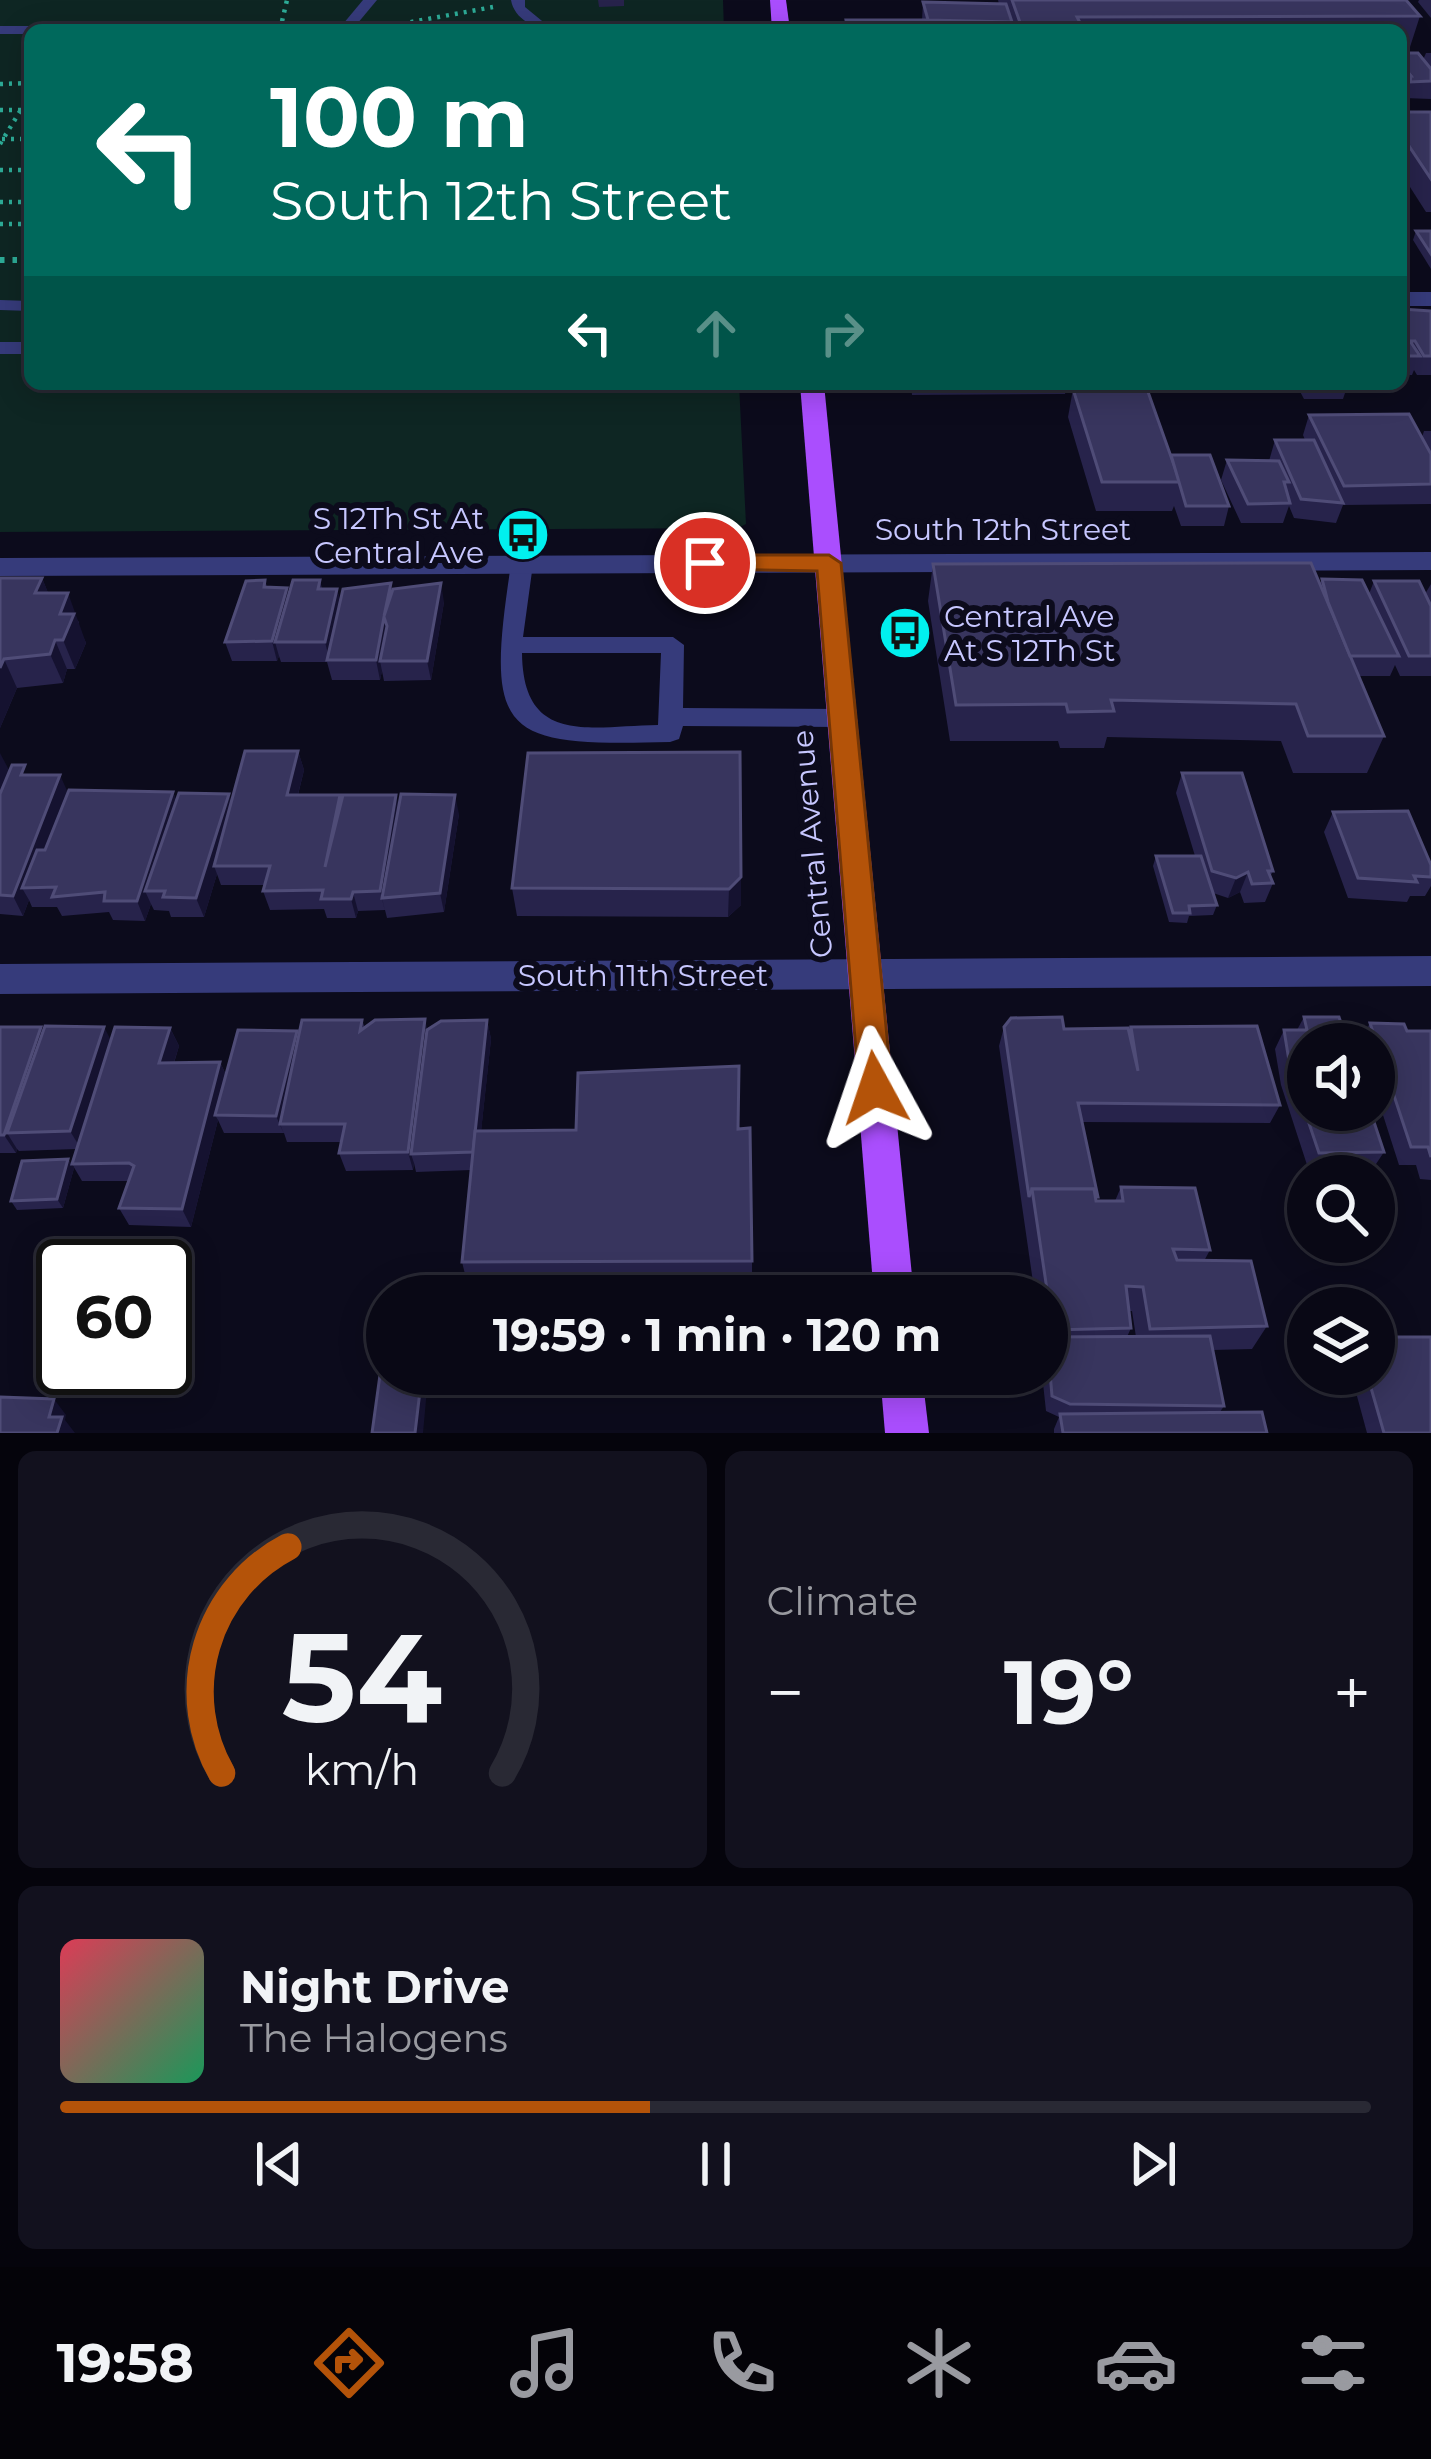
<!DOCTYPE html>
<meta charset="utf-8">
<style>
:root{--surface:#090815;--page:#12111e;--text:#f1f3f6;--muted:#999aa0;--line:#292934;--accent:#b45309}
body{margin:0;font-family:Montserrat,sans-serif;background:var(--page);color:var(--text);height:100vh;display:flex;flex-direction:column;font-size:45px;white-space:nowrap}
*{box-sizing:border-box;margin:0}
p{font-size:39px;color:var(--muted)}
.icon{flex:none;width:66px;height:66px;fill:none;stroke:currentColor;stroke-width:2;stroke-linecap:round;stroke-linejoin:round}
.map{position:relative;height:1433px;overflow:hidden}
.details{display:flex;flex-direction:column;gap:18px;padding:18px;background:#05040c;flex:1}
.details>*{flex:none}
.hud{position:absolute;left:24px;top:24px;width:1383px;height:366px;border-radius:18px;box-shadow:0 6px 30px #0003,0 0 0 3px var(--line);background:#00695c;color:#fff;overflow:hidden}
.tools{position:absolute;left:1287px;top:1023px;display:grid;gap:24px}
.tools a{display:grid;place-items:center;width:108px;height:108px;border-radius:50%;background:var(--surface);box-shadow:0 6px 30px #0003,0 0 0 3px var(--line);font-size:60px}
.speed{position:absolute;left:36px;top:1239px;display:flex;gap:24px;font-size:60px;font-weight:700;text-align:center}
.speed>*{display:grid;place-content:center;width:156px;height:156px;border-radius:50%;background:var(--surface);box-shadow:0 6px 30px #0003,0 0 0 3px var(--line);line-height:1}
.speed .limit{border:6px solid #111;border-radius:18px;background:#fff;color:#111}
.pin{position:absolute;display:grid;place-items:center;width:102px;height:102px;color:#fff;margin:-51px;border:6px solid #fff;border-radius:50%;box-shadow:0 3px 12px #0007}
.me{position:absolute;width:132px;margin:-66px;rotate:355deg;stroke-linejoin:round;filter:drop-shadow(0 0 9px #0008)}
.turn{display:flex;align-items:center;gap:42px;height:252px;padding:0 48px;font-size:54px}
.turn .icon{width:156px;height:156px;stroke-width:2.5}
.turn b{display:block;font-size:84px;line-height:102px}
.lanes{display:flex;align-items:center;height:114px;padding:0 48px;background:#0003;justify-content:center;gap:60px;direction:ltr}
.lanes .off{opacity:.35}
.big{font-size:90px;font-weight:700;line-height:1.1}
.details .tile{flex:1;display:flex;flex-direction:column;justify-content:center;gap:18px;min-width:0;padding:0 42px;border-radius:18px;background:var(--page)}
.details .dial{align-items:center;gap:0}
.dial svg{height:312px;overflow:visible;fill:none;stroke:var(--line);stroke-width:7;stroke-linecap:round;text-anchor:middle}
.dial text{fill:var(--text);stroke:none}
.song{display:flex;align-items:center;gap:36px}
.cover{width:144px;height:144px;border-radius:18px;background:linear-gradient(135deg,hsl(350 70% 55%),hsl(150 70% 35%))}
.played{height:12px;border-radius:6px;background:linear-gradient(90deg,var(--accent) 45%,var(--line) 45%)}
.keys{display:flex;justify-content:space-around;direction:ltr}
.heat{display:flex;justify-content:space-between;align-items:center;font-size:66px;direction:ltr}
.details .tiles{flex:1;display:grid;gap:18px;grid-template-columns:1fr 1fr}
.tile:last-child{grid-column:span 2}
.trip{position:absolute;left:366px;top:1275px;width:702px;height:120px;border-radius:60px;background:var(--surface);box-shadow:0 6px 30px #0003,0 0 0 3px var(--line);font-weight:700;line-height:120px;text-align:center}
.tab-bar{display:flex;height:192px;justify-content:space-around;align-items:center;background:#040308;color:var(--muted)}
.tab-bar .icon{width:84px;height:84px}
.tab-bar .active{color:var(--accent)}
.tab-bar b{font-size:54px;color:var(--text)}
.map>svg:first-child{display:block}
.green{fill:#0e2623}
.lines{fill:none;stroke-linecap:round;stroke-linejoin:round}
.path-far1{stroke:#2dac97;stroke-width:4.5;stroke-dasharray:3 6;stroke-linecap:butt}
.path{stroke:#2dac97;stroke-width:6;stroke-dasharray:4.5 8;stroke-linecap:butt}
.service{fill:#363b7b;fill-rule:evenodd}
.minor{fill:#363b7b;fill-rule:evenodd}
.tertiary{fill:#363b7b;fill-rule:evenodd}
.primary{fill:#aa4efe;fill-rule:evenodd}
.wall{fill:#27234b;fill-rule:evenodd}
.shaded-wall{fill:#151230}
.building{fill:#38355e;stroke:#4f4c77;stroke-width:3}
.route{fill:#b45309;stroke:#753606;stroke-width:3}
.labels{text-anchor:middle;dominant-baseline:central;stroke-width:12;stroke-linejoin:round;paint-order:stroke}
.poi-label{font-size:30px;fill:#c7c7ff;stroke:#0c0b1c;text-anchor:end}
.street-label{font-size:30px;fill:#c7c7ff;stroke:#0c0b1c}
</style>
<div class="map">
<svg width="1431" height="1433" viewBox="0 0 1431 1433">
<rect width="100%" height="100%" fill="#0c0b1c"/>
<polygon class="green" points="0,0 723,0 724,30 30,30 30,384 739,384 746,524 738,528 0,532"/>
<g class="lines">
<g class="path-far1">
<polyline points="384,27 493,7"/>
<polyline points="280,30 287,0"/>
<polyline points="0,84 30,83"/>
<polyline points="0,110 30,110"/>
<polyline points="2,139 30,139"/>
<polyline points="0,144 30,95"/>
<polyline points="0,170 30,170"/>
<polyline points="0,202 30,202"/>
<polyline points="0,224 30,224"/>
</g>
<polyline class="path" points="0,260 30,260"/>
<g class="service">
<polygon points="363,0 377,0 352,30 338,30"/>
<path d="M 511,0 L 525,0 L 525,7 L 553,30 C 536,30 514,19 511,0 Z"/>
<polygon points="0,26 141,26 148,30 30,30 30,34 0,34"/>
<polygon points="0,300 30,301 30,311 0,310"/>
<rect x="0" y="342" width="30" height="12"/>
<path d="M 522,557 L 533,564 L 523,637 L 673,637 L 684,645 L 683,708 L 843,709 L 855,718 L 843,727 L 683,726 L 679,739 L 670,742 C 499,747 485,735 511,564 ZM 522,653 L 661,653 L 658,725 C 589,726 523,746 522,653 Z"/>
</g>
<rect class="minor" x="1401" y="292" width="30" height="14"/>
<g class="tertiary">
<polygon points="1431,552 1431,570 0,576 0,558"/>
<polygon points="1431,956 1431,986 0,994 0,964"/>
</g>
<g class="primary">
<polygon points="770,0 786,0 790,30 772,30"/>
<polygon points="800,384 824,384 914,1296 874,1296"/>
<polygon points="880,1374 922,1374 929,1433 885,1433"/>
</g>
</g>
<g class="wall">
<polygon points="598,0 624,0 624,6 599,7"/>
<polygon points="998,0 1406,0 1420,16 1410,47 1401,47 1401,30 846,30 846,20 922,20 923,2 999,4"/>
<polygon points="1419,0 1431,0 1431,18 1418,2"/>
<polygon points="1401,53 1423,60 1426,53 1431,53 1431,99 1404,98 1401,101"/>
<polygon points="1401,112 1431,112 1431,212 1426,212 1401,173"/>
<polygon points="1416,231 1431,231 1431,269 1413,240"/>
<polygon points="1401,309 1431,311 1431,375 1417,375 1414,370 1412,375 1401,375"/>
<polygon points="911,384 1067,384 1065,394 912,395"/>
<polygon points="1296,384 1348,384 1343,399 1304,399"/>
<polygon points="1073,389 1171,455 1229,506 1224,526 1181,526 1174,506 1172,511 1096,511 1068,417"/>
<polygon points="1309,415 1422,437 1424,431 1431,431 1431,504 1343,505 1336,523 1294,518 1289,506 1283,523 1241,523 1221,480 1227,460 1269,461 1275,440 1305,440 1303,435"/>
<polygon points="933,564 1320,584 1322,579 1369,594 1374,581 1425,594 1431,584 1431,676 1400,676 1395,665 1390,676 1359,676 1384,736 1367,773 1293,773 1281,741 1107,737 1104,748 1060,748 1058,741 950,741 928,601"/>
<polygon points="0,578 42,578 48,593 79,622 78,625 86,643 75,669 67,669 63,683 17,688 0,728"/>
<polygon points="265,580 267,587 289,596 320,580 322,589 337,589 340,602 391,583 392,592 444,602 431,680 384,681 382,671 380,680 332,680 327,662 281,662 279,656 277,661 232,661 225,642"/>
<polygon points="298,751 304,770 298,795 459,814 444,912 387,918 385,910 358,911 356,918 327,918 324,909 270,910 263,891 265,885 221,885 217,874 204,917 171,917 169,911 154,910 151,904 145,921 113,920 109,912 62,916 57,907 32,907 29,900 23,916 0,914 0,794 30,775 68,792 173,792 176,800 232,801"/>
<polygon points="740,752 741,905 728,917 517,916 512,888"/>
<polygon points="1182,773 1273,871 1270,877 1273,883 1265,902 1244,903 1240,892 1228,898 1213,893 1217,905 1213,915 1189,916 1187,923 1169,922 1153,866 1156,856 1195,856 1176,793"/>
<polygon points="1333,812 1431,865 1431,886 1425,896 1410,896 1407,902 1348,898 1324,832"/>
<polygon points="1304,1017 1384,1152 1372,1170 1309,1171 1281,1085 1275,1049 1284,1030 1297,1030"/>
<polygon points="362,1020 365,1028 427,1030 487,1020 491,1039 481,1131 738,1129 752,1261 752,1285 468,1286 462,1262 471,1170 416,1172 414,1163 413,1170 346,1171 339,1153 342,1142 287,1142 284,1133 224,1133 218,1120 191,1227 129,1225 119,1208 129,1181 82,1181 72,1164 76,1149 19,1151 17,1149 16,1153 0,1153 0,1027 111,1040 170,1028 179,1046 174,1063 220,1062 226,1075 297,1031 299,1036"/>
<polygon points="1370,1023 1407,1031 1431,1032 1431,1180 1420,1179 1416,1165 1399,1165 1374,1087 1374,1044 1360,1044 1360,1042"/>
<path d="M 1004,1027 L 1129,1032 L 1131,1027 L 1280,1105 L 1270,1123 L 1082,1122 L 1098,1197 L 1096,1201 L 1115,1201 L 1121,1187 L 1210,1250 L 1204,1261 L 1267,1326 L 1252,1349 L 1213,1350 L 1224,1406 L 1220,1412 L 1267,1433 L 1054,1433 L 1054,1429 L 1059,1417 L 1046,1411 L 1042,1374 L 1047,1374 L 1047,1296 L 1035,1296 L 999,1046 ZM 1129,1311 L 1132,1311 L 1136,1337 L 1127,1337 L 1131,1328 Z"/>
<polygon points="68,1159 74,1168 63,1208 17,1210 11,1201"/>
<polygon points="1351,1374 1374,1374 1431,1433 1367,1433"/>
</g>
<g class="shaded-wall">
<polygon points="42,578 54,607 35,593"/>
<polygon points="441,583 444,602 431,680 427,661"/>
<polygon points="287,588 292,608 275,642 279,656 277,661 272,641"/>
<polygon points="337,589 342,608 330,662 325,642"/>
<polygon points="68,593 86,643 75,669 63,640 60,614"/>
<polygon points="384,617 388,637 380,661 382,671 380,680 376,660"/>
<polygon points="55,640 67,669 63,683 50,654"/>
<polygon points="4,659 17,688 0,728 0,668"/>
<polygon points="298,751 304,770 293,814 287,795"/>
<polygon points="0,753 9,770 0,791"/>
<polygon points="60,775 69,795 34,888 22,888 29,900 23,916 13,896"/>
<polygon points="173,792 181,811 145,891 151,904 145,921 137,901"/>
<polygon points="229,794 236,813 214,866 217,874 204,917 196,898"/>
<polygon points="396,795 401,815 382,898 385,911 380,891"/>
<polygon points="455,795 459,814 444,912 440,893"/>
<polygon points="1248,872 1240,892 1228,898 1236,878"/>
<polygon points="741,877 741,905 728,917 729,889"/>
<polygon points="353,892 358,911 356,918 351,899"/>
<polygon points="425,1019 429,1037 411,1154 414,1163 413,1170 408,1152"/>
<polygon points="487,1020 491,1039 477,1170 473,1152"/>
<polygon points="41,1027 51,1046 7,1133 17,1149 16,1153 4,1135"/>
<polygon points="104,1027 114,1046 81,1149 70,1131"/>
<polygon points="170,1028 179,1046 168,1081 159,1063"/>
<polygon points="297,1031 303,1049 280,1124 284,1134 276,1116"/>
<polygon points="220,1062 228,1080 215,1115 218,1120 191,1227 182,1209"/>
<polygon points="68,1159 74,1168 63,1208 57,1199"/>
<polygon points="422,1374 427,1389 423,1433 415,1433"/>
<polygon points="54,1399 66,1415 65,1420 75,1433 57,1433 49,1417"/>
</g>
<g class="building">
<polygon points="1012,0 1406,0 1420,16 1077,17 1084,30 848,30 846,20 978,20 980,28 1022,28"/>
<polygon points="923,2 1006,4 1012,22 928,20"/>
<polygon points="1258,24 1372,24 1376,30 1262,30"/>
<polygon points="1401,53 1418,53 1431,69 1431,81 1410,82 1411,76 1401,64"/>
<polygon points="1401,64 1411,76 1401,76"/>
<polygon points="1401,112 1431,112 1431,179 1401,134"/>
<polygon points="1416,231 1431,231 1431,254"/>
<polygon points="1401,309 1431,311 1431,356 1424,356 1415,341 1410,341 1420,356 1401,356"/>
<polygon points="1073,389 1147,389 1180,482 1102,482"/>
<polygon points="1409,414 1431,454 1431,484 1344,486 1309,415"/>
<polygon points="1275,440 1314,440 1343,503 1301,499"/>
<polygon points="1171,455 1210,455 1229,506 1186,506"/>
<polygon points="1227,460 1279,461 1289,482 1284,482 1290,503 1248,504"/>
<polygon points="1311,563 1384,736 1308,736 1296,704 1111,700 1114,711 1068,712 1066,704 956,705 933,564"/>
<polygon points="0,578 42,578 35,593 68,593 60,614 74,614 63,640 55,640 50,654 4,659 0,668"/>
<polygon points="1322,579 1362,580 1399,656 1350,656 1328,602"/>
<polygon points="265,580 264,587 287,588 272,641 225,642 246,581"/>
<polygon points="293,580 320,580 318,589 337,589 325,642 275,642"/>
<polygon points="1374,581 1419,581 1431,606 1431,656 1409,656"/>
<polygon points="391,583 384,616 393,589 441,583 427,661 380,661 387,626 384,617 376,660 327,660 343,589"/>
<polygon points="245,751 298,751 287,795 340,795 325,867 343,795 396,795 380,891 353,892 351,899 321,899 323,890 263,891 270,866 214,866"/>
<polygon points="740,752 741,877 729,889 512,888 528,753"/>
<polygon points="12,765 25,765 21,775 60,775 13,896 0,895 0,794"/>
<polygon points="1182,773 1242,773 1273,871 1268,871 1273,883 1252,884 1248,872 1236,878 1212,871"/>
<polygon points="69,790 173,792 137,901 104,901 105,892 52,897 56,887 22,888 37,850 45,850"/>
<polygon points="179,793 229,794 196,898 163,897 165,891 145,891"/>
<polygon points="401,794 455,795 440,893 382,898"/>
<polygon points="1408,811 1431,865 1431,877 1414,876 1417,882 1358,878 1333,812"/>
<polygon points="1156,856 1201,856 1217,905 1189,906 1190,913 1173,913"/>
<polygon points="1062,1017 1064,1029 1128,1028 1138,1071 1131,1027 1257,1026 1280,1105 1078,1103 1098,1197 1095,1197 1094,1189 1032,1189 1029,1197 1004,1027 1011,1018"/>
<polygon points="1304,1017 1339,1017 1348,1044 1308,1044 1308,1110 1370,1110 1384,1152 1319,1153 1290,1067 1284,1030 1307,1030"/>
<polygon points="425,1019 408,1152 339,1153 345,1124 280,1124 302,1020 362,1020 360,1031 375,1020"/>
<polygon points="487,1020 473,1152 411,1154 427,1030 441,1021"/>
<polygon points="1370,1023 1404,1024 1407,1031 1431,1031 1431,1157 1428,1147 1411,1147"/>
<polygon points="45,1026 104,1027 70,1131 7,1133"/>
<polygon points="0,1027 41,1027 4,1135 0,1135"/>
<polygon points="115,1027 170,1028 159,1063 220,1062 182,1209 119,1208 134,1166 129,1163 72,1164"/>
<polygon points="238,1030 297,1031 276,1116 215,1115"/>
<polygon points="739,1066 738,1129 750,1128 752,1261 462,1262 475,1131 576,1130 578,1073"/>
<polygon points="68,1159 57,1199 11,1201 22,1161"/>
<polygon points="1121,1187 1195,1188 1210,1250 1173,1249 1177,1260 1251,1261 1267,1326 1150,1329 1143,1287 1126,1286 1131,1328 1053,1330 1032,1189 1094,1189 1096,1201 1123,1201"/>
<polygon points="1210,1336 1224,1406 1070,1404 1052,1396 1047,1337"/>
<polygon points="1374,1337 1431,1337 1431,1433 1384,1433 1367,1374 1374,1374"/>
<polygon points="422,1374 415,1433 372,1433 380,1375"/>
<polygon points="0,1397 54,1399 49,1417 62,1417 57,1433 0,1433"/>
<polygon points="1262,1412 1267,1433 1063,1433 1060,1414"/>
</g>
<polygon class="route" points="705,555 829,555 841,563 892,1088 887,1099 875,1103 863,1099 859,1088 817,571 696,569 692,563 696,557"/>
<defs>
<g id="bus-disc" transform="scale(2.7)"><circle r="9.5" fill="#01f0ef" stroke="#0c0b1c"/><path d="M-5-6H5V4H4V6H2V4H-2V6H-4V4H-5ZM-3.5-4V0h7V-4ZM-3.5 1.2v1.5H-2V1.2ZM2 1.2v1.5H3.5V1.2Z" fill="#111"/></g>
</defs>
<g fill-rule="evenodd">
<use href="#bus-disc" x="523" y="535"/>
<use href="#bus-disc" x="905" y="633"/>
</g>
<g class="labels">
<g class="poi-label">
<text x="484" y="518">S 12Th St At<tspan x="484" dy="34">Central Ave</tspan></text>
<text x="944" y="616" text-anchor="start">Central Ave<tspan x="944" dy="34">At S 12Th St</tspan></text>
</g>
<g class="street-label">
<text x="1003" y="529">South 12th Street</text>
<text transform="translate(812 844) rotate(-95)">Central Avenue</text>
<text x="643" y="975">South 11th Street</text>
</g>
</g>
</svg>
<div class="tools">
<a><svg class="icon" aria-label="sound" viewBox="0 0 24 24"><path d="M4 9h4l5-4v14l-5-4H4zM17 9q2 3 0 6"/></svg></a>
<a><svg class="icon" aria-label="search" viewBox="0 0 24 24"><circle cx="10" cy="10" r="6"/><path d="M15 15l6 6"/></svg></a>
<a><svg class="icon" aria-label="layers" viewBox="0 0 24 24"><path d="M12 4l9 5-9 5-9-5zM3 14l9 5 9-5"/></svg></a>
</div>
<div class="speed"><div class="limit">60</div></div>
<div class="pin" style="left:705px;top:563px;background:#d93025"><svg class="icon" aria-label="arrive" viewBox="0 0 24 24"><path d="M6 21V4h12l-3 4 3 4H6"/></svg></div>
<svg class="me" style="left:875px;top:1088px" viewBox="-20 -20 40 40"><path d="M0-17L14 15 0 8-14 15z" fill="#b45309" stroke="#fff" stroke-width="4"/></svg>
<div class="trip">19:59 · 1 min · 120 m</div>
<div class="hud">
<div class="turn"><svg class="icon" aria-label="left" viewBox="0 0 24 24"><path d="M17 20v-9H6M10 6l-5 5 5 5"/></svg><div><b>100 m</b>South 12th Street</div></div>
<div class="lanes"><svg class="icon" aria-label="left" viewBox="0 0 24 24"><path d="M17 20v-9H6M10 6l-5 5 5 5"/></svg><svg class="icon off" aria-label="ahead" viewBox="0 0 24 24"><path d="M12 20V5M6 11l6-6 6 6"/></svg><svg class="icon off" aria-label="right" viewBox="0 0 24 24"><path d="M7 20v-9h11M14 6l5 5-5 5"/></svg></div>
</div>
</div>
<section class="details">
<div class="tiles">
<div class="tile dial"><svg viewBox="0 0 100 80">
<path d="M14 69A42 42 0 1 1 86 69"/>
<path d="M14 69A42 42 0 0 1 31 11" stroke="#b45309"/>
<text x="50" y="56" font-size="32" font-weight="700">54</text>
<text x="50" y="72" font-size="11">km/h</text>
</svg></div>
<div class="tile"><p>Climate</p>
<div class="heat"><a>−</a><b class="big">19°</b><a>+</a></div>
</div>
<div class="tile">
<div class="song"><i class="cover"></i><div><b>Night Drive</b><p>The Halogens</p></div></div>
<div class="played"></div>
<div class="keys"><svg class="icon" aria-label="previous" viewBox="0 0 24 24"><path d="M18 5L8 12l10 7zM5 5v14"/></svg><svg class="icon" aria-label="pause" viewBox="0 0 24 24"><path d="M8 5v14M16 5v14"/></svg><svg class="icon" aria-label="next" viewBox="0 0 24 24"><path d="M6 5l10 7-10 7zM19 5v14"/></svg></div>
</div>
</div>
</section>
<nav class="tab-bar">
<b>19:58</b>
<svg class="icon active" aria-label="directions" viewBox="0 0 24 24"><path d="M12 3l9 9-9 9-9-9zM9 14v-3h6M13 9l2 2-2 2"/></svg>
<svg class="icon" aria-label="music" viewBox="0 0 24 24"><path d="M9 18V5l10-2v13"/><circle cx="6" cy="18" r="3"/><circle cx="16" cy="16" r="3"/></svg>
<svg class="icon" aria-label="phone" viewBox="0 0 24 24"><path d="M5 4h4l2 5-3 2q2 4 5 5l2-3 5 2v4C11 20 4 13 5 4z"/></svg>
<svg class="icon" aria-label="climate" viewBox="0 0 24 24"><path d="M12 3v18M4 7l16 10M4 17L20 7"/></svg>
<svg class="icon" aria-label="car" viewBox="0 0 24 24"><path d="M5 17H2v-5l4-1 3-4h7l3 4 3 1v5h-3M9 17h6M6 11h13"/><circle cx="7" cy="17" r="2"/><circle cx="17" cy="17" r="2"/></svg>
<svg class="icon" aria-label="filters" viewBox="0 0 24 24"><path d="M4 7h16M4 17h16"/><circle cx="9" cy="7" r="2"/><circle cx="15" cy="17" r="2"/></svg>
</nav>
